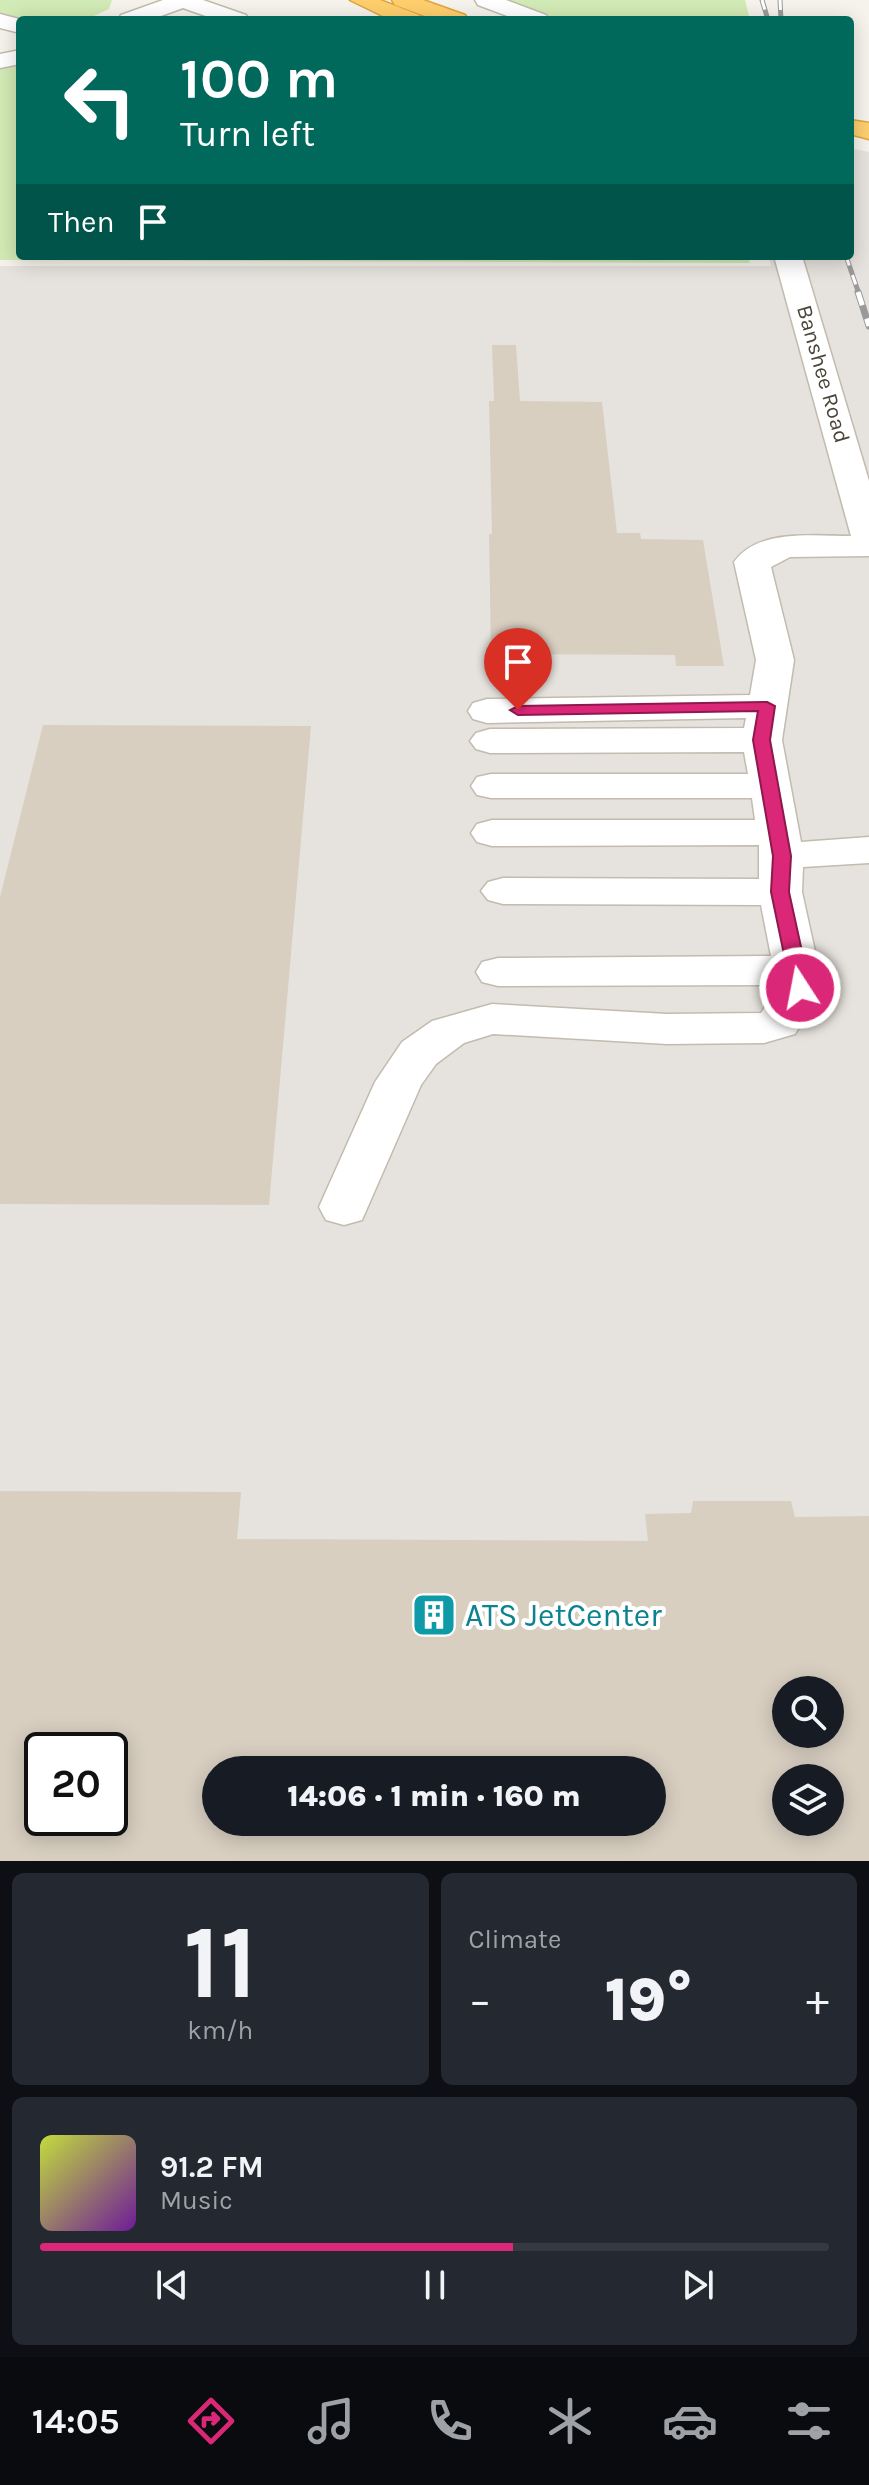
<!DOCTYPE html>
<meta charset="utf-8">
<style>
:root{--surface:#171b24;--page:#242831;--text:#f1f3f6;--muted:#9ea1a6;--line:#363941;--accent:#db2777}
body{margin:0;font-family:Karla,sans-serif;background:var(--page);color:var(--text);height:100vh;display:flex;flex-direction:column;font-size:30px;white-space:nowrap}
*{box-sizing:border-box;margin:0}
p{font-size:26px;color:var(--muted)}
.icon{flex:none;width:44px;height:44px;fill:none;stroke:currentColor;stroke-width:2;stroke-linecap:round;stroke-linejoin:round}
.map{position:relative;height:1861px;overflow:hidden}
.drawer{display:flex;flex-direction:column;gap:12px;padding:12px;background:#0d0f14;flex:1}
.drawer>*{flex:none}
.banner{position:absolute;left:16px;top:16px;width:838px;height:244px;border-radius:8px;box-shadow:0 4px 20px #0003;background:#00695c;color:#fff;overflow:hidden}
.tools{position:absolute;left:772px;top:1676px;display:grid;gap:16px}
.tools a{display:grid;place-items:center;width:72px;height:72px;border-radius:50%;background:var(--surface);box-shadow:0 4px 20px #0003;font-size:40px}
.speed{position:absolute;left:24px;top:1732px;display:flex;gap:16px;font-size:40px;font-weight:700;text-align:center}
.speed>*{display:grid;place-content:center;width:104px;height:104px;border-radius:50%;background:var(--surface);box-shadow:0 4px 20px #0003;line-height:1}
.speed .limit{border:4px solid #111;border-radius:12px;background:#fff;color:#111}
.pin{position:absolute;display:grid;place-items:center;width:68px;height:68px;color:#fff;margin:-82px -34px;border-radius:50% 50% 50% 0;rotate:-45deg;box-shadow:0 0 8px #0007}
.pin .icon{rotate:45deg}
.me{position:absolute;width:88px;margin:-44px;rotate:349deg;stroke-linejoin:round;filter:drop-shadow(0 0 6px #0008)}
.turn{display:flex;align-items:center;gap:28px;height:168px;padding:0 32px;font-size:36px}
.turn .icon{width:104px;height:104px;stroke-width:2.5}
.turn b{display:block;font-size:56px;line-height:68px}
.then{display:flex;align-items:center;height:76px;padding:0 32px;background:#0003;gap:16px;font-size:30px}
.big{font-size:60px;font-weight:800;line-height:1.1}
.drawer .card{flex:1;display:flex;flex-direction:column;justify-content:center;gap:12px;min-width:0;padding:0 28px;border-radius:12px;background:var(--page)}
.drawer .dial{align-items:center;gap:0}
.dial b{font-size:104px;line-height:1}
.song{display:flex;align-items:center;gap:24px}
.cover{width:96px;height:96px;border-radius:12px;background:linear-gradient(135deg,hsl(70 70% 55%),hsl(280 70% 35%))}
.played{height:8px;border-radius:4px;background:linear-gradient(90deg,var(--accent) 60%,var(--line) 60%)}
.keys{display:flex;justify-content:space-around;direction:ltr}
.heat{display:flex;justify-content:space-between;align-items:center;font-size:44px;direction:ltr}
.drawer .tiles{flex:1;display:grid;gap:12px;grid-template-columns:1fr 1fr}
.card:last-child{grid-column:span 2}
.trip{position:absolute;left:202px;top:1756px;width:464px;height:80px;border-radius:40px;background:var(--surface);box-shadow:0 4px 20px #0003;font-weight:800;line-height:80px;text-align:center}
.tabs{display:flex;height:128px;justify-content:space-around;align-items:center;background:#090b0e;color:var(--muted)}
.tabs .icon{width:56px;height:56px}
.tabs .active{color:var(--accent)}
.tabs b{font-size:36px;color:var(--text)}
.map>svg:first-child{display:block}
.industrial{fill:#e6e2dd;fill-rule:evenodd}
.green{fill:#d2eab5}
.building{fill:#d8cfc1;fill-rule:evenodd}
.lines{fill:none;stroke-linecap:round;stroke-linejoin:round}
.minor-casing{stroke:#c2bbae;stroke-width:3}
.highway-casing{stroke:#e0a43c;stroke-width:3}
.minor{fill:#fff;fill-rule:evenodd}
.highway{fill:#ffcf6e;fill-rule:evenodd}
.rail-far1-casing{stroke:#9a9a9a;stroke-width:5}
.rail-casing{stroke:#9a9a9a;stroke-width:7}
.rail-far1{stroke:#fff;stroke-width:3;stroke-dasharray:10;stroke-linecap:butt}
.rail{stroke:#fff;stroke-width:5;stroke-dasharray:14;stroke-linecap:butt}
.route{fill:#db2777;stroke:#8e194d;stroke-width:2}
.labels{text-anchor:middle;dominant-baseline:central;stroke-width:8;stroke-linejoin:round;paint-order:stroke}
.far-street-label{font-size:22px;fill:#4b4439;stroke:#fff}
.near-culture-label{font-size:32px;fill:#0d838f;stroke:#fff;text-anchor:start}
</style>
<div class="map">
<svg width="869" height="1861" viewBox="0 0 869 1861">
<rect width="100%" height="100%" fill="#f6f3ec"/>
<path class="industrial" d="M 850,148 L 869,152 L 869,1861 L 0,1861 L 0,266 L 771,266 L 769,256 L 850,256 ZM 786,1690 L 830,1690 L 830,1734 L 786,1734 ZM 42,1750 L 110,1750 L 110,1818 L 42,1818 ZM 216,1770 L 652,1770 L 652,1822 L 216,1822 ZM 786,1778 L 830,1778 L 830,1822 L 786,1822 Z"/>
<g class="green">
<polygon points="0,0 112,0 109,9 85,20 20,20 0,16"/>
<polygon points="506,0 745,0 750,20 557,20"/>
<polygon points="20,63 20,256 747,256 750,263 0,260 0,68"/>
</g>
<g class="building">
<polygon points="492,345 516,345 520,401 602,402 617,533 640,533 641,539 703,540 724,666 676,666 675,655 491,654 489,534 492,534 489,401 494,401"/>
<polygon points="43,725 311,726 269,1205 0,1204 0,897"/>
<path d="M 0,1491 L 241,1492 L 237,1539 L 648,1541 L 645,1514 L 691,1513 L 693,1501 L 791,1501 L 795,1517 L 869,1516 L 869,1861 L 0,1861 ZM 786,1690 L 830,1690 L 830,1734 L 786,1734 ZM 42,1750 L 110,1750 L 110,1818 L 42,1818 ZM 216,1770 L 652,1770 L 652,1822 L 216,1822 ZM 786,1778 L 830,1778 L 830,1822 L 786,1822 Z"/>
</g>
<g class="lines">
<g class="minor-casing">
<g id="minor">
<polygon points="163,0 203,0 246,15 249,20 217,20 183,8 150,20 118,20 121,15"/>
<polygon points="475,0 506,0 546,15 549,20 518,20 478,5"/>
<polygon points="0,14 23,20 20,20 20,33 0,28"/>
<polygon points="20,50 20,64 0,68 0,54"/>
<path d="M 774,256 L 802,256 L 869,481 L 869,556 L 790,557 L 771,567 L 794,660 L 782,740 L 801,842 L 869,837 L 869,863 L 803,867 L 802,892 L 823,988 L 795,1034 L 764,1043 L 667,1044 L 493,1034 L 464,1043 L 436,1064 L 421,1085 L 362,1220 L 344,1225 L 326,1220 L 319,1207 L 375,1082 L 402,1042 L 432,1021 L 492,1004 L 667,1014 L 761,1013 L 777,988 L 777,985 L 498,986 L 482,982 L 476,972 L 482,962 L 498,958 L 771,956 L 761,905 L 503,904 L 488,900 L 481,891 L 488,882 L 503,878 L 759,879 L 759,845 L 492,846 L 477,842 L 471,833 L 477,824 L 492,820 L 755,820 L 752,798 L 491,798 L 477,795 L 471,786 L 477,777 L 491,774 L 748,774 L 744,752 L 490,753 L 476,749 L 470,741 L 476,733 L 490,729 L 744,728 L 746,718 L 487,723 L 473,719 L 468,711 L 473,703 L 487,699 L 750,695 L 756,660 L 734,562 C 758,528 815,536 851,536 Z"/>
</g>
</g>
<g class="highway-casing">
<g id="highway">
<polygon points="350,0 380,0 419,15 422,20 391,20"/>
<polygon points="392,0 423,0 465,15 468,20 436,20 395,5"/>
<polygon points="850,120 869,123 869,139 850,134"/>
</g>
</g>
<use href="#minor" class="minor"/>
<use href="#highway" class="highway"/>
<g class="rail-far1-casing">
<g id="rail-far1">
<polyline points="762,0 768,20"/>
<polyline points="780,0 781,20"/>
<polyline points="846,256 859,294"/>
</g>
</g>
<g class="rail-casing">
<polyline id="rail" points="858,292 869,326"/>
</g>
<use href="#rail-far1" class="rail-far1"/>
<use href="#rail" class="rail"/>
</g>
<polygon class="route" points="767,702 775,706 770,740 791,856 789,892 810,988 800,994 791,988 771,892 773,856 753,740 758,711 518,715 510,710 518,706"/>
<defs>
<g id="building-square" transform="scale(2.3)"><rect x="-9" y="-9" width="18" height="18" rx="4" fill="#0f9aa8" stroke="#fff"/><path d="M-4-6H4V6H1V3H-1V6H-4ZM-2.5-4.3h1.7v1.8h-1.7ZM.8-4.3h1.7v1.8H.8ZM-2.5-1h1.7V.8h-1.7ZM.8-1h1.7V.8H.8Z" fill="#fff"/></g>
</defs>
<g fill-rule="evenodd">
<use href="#building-square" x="434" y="1615"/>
</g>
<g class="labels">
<g class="far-street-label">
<text transform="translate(823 374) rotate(74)">Banshee Road</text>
</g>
<g class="near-culture-label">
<text x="465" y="1615">ATS JetCenter</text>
</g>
</g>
</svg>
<div class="tools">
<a><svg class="icon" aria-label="search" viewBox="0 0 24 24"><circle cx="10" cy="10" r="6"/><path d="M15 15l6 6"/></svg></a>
<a><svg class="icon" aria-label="layers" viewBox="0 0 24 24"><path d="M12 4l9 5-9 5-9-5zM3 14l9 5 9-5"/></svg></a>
</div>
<div class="speed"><div class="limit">20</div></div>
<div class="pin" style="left:518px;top:710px;background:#d93025"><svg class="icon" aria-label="arrive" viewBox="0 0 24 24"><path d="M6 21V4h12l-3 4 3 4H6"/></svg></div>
<svg class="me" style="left:800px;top:988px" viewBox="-20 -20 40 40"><circle r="17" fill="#db2777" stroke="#fff" stroke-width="3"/><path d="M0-11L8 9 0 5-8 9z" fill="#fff"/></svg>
<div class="trip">14:06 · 1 min · 160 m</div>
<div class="banner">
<div class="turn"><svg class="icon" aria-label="left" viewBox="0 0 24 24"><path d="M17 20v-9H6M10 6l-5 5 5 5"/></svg><div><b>100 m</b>Turn left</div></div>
<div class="then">Then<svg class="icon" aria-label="arrive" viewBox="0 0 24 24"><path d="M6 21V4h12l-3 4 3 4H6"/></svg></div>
</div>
</div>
<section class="drawer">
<div class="tiles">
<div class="card dial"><b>11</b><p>km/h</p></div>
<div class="card"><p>Climate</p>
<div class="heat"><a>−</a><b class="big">19°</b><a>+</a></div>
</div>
<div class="card">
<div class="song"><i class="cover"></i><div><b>91.2 FM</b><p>Music</p></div></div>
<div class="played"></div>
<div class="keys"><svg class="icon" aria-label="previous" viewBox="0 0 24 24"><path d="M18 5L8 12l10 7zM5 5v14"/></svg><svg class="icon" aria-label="pause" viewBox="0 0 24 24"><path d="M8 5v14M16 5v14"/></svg><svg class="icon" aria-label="next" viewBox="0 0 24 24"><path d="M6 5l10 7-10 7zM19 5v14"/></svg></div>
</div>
</div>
</section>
<nav class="tabs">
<b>14:05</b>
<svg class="icon active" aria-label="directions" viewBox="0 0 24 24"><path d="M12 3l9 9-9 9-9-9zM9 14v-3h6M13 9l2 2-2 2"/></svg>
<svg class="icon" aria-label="music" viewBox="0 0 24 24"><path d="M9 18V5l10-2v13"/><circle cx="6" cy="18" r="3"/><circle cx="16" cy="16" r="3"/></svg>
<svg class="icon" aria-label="phone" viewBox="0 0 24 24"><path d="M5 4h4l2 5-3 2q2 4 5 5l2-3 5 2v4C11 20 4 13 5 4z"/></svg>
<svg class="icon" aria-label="climate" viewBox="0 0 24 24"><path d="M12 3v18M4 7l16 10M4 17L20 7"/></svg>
<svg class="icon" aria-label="car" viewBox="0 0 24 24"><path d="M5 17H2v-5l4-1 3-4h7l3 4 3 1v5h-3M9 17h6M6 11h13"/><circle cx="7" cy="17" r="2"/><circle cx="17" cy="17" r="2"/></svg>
<svg class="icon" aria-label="filters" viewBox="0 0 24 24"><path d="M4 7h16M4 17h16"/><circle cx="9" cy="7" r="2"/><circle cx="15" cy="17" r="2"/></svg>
</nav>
